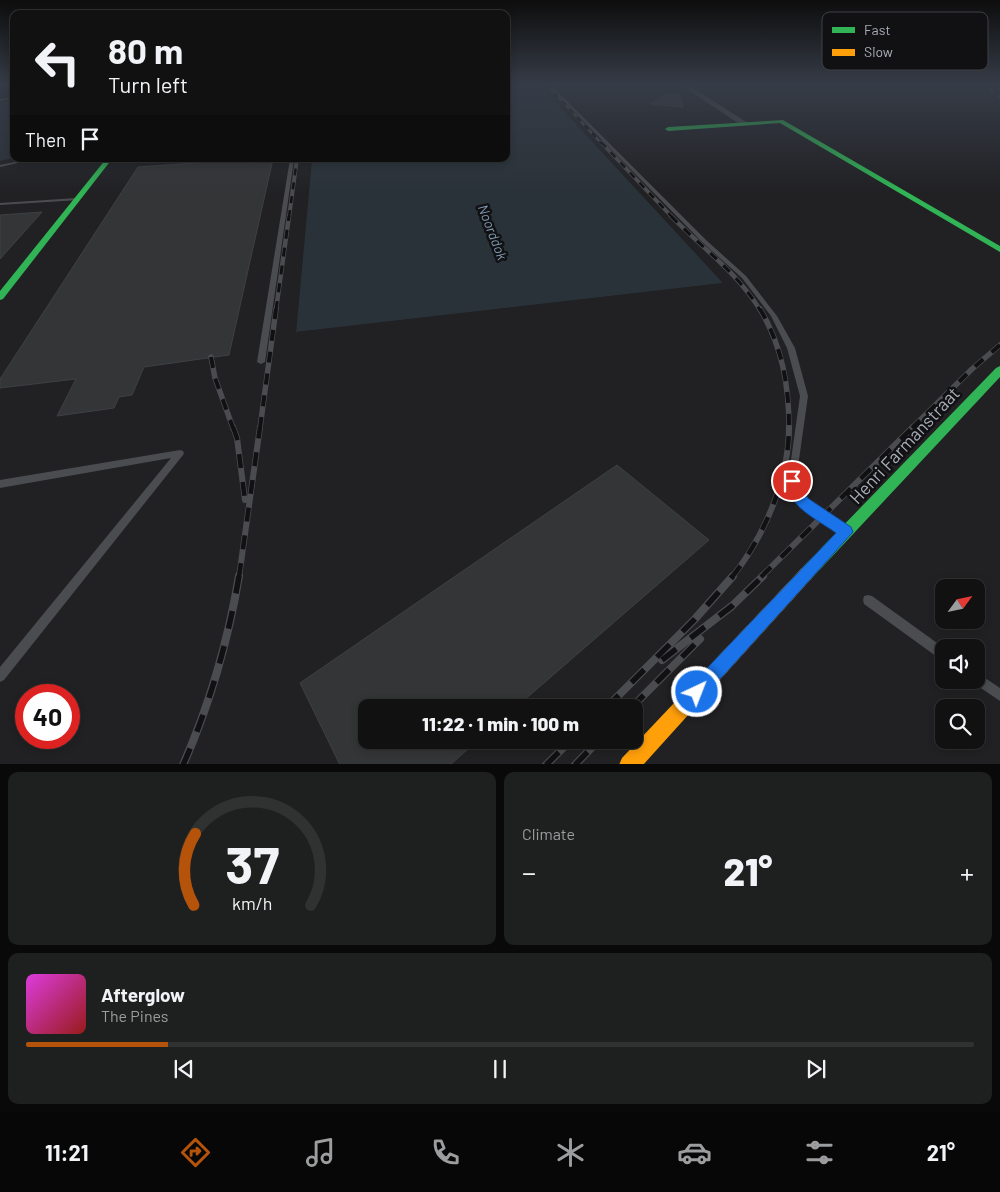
<!DOCTYPE html>
<meta charset="utf-8">
<style>
:root{--surface:#111;--page:#1e1f1f;--text:#f1f3f6;--muted:#9c9d9f;--line:#303131;--accent:#b45309}
body{margin:0;font-family:Barlow,sans-serif;background:var(--page);color:var(--text);height:100vh;display:flex;flex-direction:column;font-size:19px;white-space:nowrap}
*{box-sizing:border-box;margin:0}
p{font-size:16px;color:var(--muted)}
.icon{flex:none;width:28px;height:28px;fill:none;stroke:currentColor;stroke-width:2;stroke-linecap:round;stroke-linejoin:round}
.map{position:relative;height:764px;overflow:hidden}
.drawer{display:flex;flex-direction:column;gap:8px;padding:8px;background:#090909;flex:1}
.drawer>*{flex:none}
.guide{position:absolute;left:10px;top:10px;width:500px;height:152px;border-radius:10px;box-shadow:0 2px 8px #0003,0 0 0 1px var(--line);background:#111;color:var(--text);overflow:hidden}
.needle{width:32px;rotate:57deg}
.buttons{position:absolute;left:935px;top:579px;display:grid;gap:10px}
.buttons a{display:grid;place-items:center;width:50px;height:50px;border-radius:10px;background:var(--surface);box-shadow:0 2px 8px #0003,0 0 0 1px var(--line);font-size:25px}
.speed{position:absolute;left:15px;top:684px;display:flex;gap:10px;font-size:25px;font-weight:700;text-align:center}
.speed>*{display:grid;place-content:center;width:65px;height:65px;border-radius:50%;background:var(--surface);box-shadow:0 2px 8px #0003,0 0 0 1px var(--line);line-height:1}
.speed .limit{border:8px solid #d22;background:#fff;color:#111}
.pin{position:absolute;display:grid;place-items:center;width:42px;height:42px;color:#fff;margin:-21px;border:2px solid #fff;border-radius:50%;box-shadow:0 1px 5px #0007}
.me{position:absolute;width:55px;margin:-28px;rotate:43deg;stroke-linejoin:round;filter:drop-shadow(0 0 4px #0008)}
.turn{display:flex;align-items:center;gap:18px;height:105px;padding:0 15px;font-size:22px}
.turn .icon{width:65px;height:65px;stroke-width:2.5}
.turn b{display:block;font-size:35px;line-height:42px}
.then{display:flex;align-items:center;height:48px;padding:0 15px;background:#0003;gap:10px;font-size:19px}
.big{font-size:38px;font-weight:800;line-height:1.1}
.drawer .card{flex:1;display:flex;flex-direction:column;justify-content:center;gap:8px;min-width:0;padding:0 18px;border-radius:10px;background:var(--page)}
.drawer .dial{align-items:center;gap:0}
.dial svg{height:130px;overflow:visible;fill:none;stroke:var(--line);stroke-width:7;stroke-linecap:round;text-anchor:middle}
.dial text{fill:var(--text);stroke:none}
.song{display:flex;align-items:center;gap:15px}
.cover{width:60px;height:60px;border-radius:8px;background:linear-gradient(135deg,hsl(300 70% 55%),hsl(0 70% 35%))}
.played{height:5px;border-radius:2px;background:linear-gradient(90deg,var(--accent) 15%,var(--line) 15%)}
.keys{display:flex;justify-content:space-around;direction:ltr}
.heat{display:flex;justify-content:space-between;align-items:center;font-size:28px;direction:ltr}
.drawer .tiles{flex:1;display:grid;gap:8px;grid-template-columns:1fr 1fr}
.card:last-child{grid-column:span 2}
.trip{position:absolute;left:358px;top:699px;width:285px;height:50px;border-radius:10px;background:var(--surface);box-shadow:0 2px 8px #0003,0 0 0 1px var(--line);font-weight:800;line-height:50px;text-align:center}
.tab-bar{display:flex;height:80px;justify-content:space-around;align-items:center;background:#070707;color:var(--muted)}
.tab-bar .icon{width:35px;height:35px}
.tab-bar .on{color:var(--accent)}
.tab-bar b{font-size:22px;color:var(--text)}
.map>svg:first-child{display:block}
.built{fill:#212124;fill-rule:evenodd}
.water{fill:#2a3239}
.building{fill:#343537;stroke:#3f4043}
.lines{fill:none;stroke-linecap:round;stroke-linejoin:round}
.lane{fill:#4b4c50;fill-rule:evenodd}
.street{fill:#4b4c50;fill-rule:evenodd}
.fast{fill:#30b455;fill-rule:evenodd}
.slow{fill:#ff9f0a;fill-rule:evenodd}
.rail-far5-casing{stroke:#4b4c4f;stroke-width:2.5}
.rail-far4-casing{stroke:#4b4c4f;stroke-width:4}
.rail-far3-casing{stroke:#4b4c4f;stroke-width:4.5}
.rail-far2-casing{stroke:#4b4c4f;stroke-width:5.5}
.rail-far1-casing{stroke:#4b4c4f;stroke-width:6}
.rail-casing{stroke:#4b4c4f;stroke-width:8}
.rail-far5{stroke:#111113;stroke-width:2;stroke-dasharray:5.5;stroke-linecap:butt}
.rail-far4{stroke:#111113;stroke-width:2.5;stroke-dasharray:7;stroke-linecap:butt}
.rail-far3{stroke:#111113;stroke-width:3;stroke-dasharray:9;stroke-linecap:butt}
.rail-far2{stroke:#111113;stroke-width:4;stroke-dasharray:11;stroke-linecap:butt}
.rail-far1{stroke:#111113;stroke-width:4.5;stroke-dasharray:14;stroke-linecap:butt}
.rail{stroke:#111113;stroke-width:5.5;stroke-dasharray:18;stroke-linecap:butt}
.route{fill:#1a73e8;stroke:#114b97}
.labels{text-anchor:middle;dominant-baseline:central;stroke-width:5;stroke-linejoin:round;paint-order:stroke}
.far-water-label{font-size:14px;font-style:italic;fill:#7f9bb3;stroke:#111113}
.near-street-label{font-size:18px;fill:#a8adb8;stroke:#111113}
.key{fill:#111113;stroke:#3e4045;stroke-width:1}
.key-label{font-size:14px;fill:#a8adb8}
</style>
<div class="map">
<svg width="1000" height="765" viewBox="0 0 1000 765">
<rect width="100%" height="100%" fill="#171717"/>
<path class="built" d="M 540,85 L 1000,85 L 1000,764 L 0,765 L 0,161 L 14,158 L 312,159 L 296,332 L 723,283 ZM 944,588 L 976,588 L 976,620 L 944,620 ZM 944,648 L 976,648 L 976,680 L 944,680 ZM 26,695 L 69,695 L 69,738 L 26,738 ZM 366,708 L 634,708 L 634,740 L 366,740 ZM 944,708 L 976,708 L 976,740 L 944,740 Z"/>
<g class="water">
<polygon points="506,85 540,85 723,283 296,332 312,159 506,159"/>
<polygon points="14,100 14,158 0,161 0,102"/>
</g>
<g class="building">
<polygon points="667,94 679,94 683,107 650,104"/>
<polygon points="251,159 273,159 229,355 144,367 132,395 119,397 114,408 57,416 76,379 0,388 0,379 138,167"/>
<polygon points="42,212 0,259 0,215"/>
<polygon points="617,465 709,540 515,708 366,708 366,740 478,740 450,765 340,765 300,683"/>
</g>
<g class="lines">
<g class="lane">
<polygon points="548,85 551,85 706,240 746,276 777,316 795,348 808,396 796,481 798,491 807,500 847,528 849,531 847,534 844,535 841,534 801,506 791,495 788,481 800,396 787,348 771,316 742,278 702,242"/>
<polygon points="14,97 14,99 0,101 0,99"/>
<polygon points="29,159 36,159 0,167 0,165"/>
<polygon points="290,159 294,159 265,362 261,364 257,362"/>
<polygon points="77,198 79,199 79,200 0,205 0,203"/>
<polygon points="180,450 183,451 184,453 183,455 4,680 0,682 0,667 171,458 0,488 0,480"/>
<polygon points="868,595 872,596 944,648 944,661 940,659 864,604 863,600 864,596"/>
<polygon points="976,672 1000,688 1000,701 972,682 971,680 976,680"/>
</g>
<polygon class="street" points="681,85 688,85 748,123 741,125"/>
<g class="fast">
<polygon points="783,120 1000,246 1000,252 780,123 668,131 665,129 668,127"/>
<polygon points="106,159 112,159 3,299 0,300 0,291"/>
<polygon points="1000,366 1000,377 811,579 806,581 801,579 798,574 801,569 996,368"/>
</g>
<polygon class="slow" points="806,567 811,569 814,574 811,579 643,765 619,765 622,758 801,569"/>
<g class="rail-far5-casing">
<g id="rail-far5">
<polyline points="547,85 602,144"/>
<polyline points="986,85 1000,97"/>
</g>
</g>
<g class="rail-far4-casing">
<g id="rail-far4">
<polyline points="601,142 672,217"/>
<polyline points="289,217 297,159"/>
</g>
</g>
<g class="rail-far3-casing">
<g id="rail-far3">
<path d="M 671,216 C 702,248 737,272 760,310"/>
<polyline points="276,310 289,216"/>
</g>
</g>
<g class="rail-far2-casing">
<g id="rail-far2">
<path d="M 760,309 C 782,346 789,385 789,428"/>
<polyline points="211,357 215,378 233,428"/>
<polyline points="260,428 276,309"/>
<polyline points="912,428 972,369 1000,345"/>
</g>
</g>
<g class="rail-far1-casing">
<g id="rail-far1">
<polyline points="233,427 237,438 245,500"/>
<polyline points="239,577 260,427"/>
<path d="M 732,577 C 764,537 789,479 789,427"/>
<polyline points="761,577 913,427"/>
</g>
</g>
<g class="rail-casing">
<g id="rail">
<polyline points="662,660 732,606 763,576"/>
<polyline points="606,708 694,620 733,576"/>
<polyline points="631,708 700,639"/>
<path d="M 183,765 C 210,704 228,641 239,576"/>
<polyline points="546,765 571,740"/>
<polyline points="575,765 599,740"/>
</g>
</g>
<use href="#rail-far5" class="rail-far5"/>
<use href="#rail-far4" class="rail-far4"/>
<use href="#rail-far3" class="rail-far3"/>
<use href="#rail-far2" class="rail-far2"/>
<use href="#rail-far1" class="rail-far1"/>
<use href="#rail" class="rail"/>
</g>
<linearGradient id="sky" x2="0" y2="1"><stop stop-color="#0d0d0d"/><stop offset="0.44" stop-color="#363c47"/><stop offset="1" stop-color="#363c47" stop-opacity="0"/></linearGradient>
<rect width="1000" height="192" fill="url(#sky)"/>
<path class="route" d="M 792,475 L 797,477 L 801,490 L 809,499 L 851,527 L 853,532 L 703,698 L 697,701 L 691,698 L 688,692 L 691,685 L 836,533 C 815,518 790,508 785,481 L 787,477 Z"/>
<g class="labels">
<g class="far-water-label">
<text transform="translate(493 232) rotate(69)">Noorddok</text>
</g>
<g class="near-street-label">
<text transform="translate(904 445) rotate(-47)">Henri Farmanstraat</text>
</g>
</g>
<rect x="822" y="12" width="166" height="58" rx="8" class="key"/>
<rect x="832" y="27" width="23" height="6" fill="#30b455"/>
<rect x="832" y="49" width="23" height="7" fill="#ff9f0a"/>
<g class="key-label">
<text x="864" y="35">Fast</text>
<text x="864" y="57">Slow</text>
</g>
</svg>
<div class="buttons">
<a><svg class="needle" viewBox="-14 -14 28 28"><path d="M0-13l5 13h-10z" fill="#e53935"/><path d="M0 13l5-13h-10z" fill="#9c9d9f"/></svg></a>
<a><svg class="icon" aria-label="sound" viewBox="0 0 24 24"><path d="M4 9h4l5-4v14l-5-4H4zM17 9q2 3 0 6"/></svg></a>
<a><svg class="icon" aria-label="search" viewBox="0 0 24 24"><circle cx="10" cy="10" r="6"/><path d="M15 15l6 6"/></svg></a>
</div>
<div class="speed"><div class="limit">40</div></div>
<div class="pin" style="left:792px;top:481px;background:#d93025"><svg class="icon" aria-label="arrive" viewBox="0 0 24 24"><path d="M6 21V4h12l-3 4 3 4H6"/></svg></div>
<svg class="me" style="left:697px;top:692px" viewBox="-20 -20 40 40"><circle r="17" fill="#1a73e8" stroke="#fff" stroke-width="3"/><path d="M0-11L8 9 0 5-8 9z" fill="#fff"/></svg>
<div class="trip">11:22 · 1 min · 100 m</div>
<div class="guide">
<div class="turn"><svg class="icon" aria-label="left" viewBox="0 0 24 24"><path d="M17 20v-9H6M10 6l-5 5 5 5"/></svg><div><b>80 m</b>Turn left</div></div>
<div class="then">Then<svg class="icon" aria-label="arrive" viewBox="0 0 24 24"><path d="M6 21V4h12l-3 4 3 4H6"/></svg></div>
</div>
</div>
<section class="drawer">
<div class="tiles">
<div class="card dial"><svg viewBox="0 0 100 80">
<path d="M14 69A42 42 0 1 1 86 69"/>
<path d="M14 69A42 42 0 0 1 15 25" stroke="#b45309"/>
<text x="50" y="56" font-size="32" font-weight="700">37</text>
<text x="50" y="72" font-size="11">km/h</text>
</svg></div>
<div class="card"><p>Climate</p>
<div class="heat"><a>−</a><b class="big">21°</b><a>+</a></div>
</div>
<div class="card">
<div class="song"><i class="cover"></i><div><b>Afterglow</b><p>The Pines</p></div></div>
<div class="played"></div>
<div class="keys"><svg class="icon" aria-label="previous" viewBox="0 0 24 24"><path d="M18 5L8 12l10 7zM5 5v14"/></svg><svg class="icon" aria-label="pause" viewBox="0 0 24 24"><path d="M8 5v14M16 5v14"/></svg><svg class="icon" aria-label="next" viewBox="0 0 24 24"><path d="M6 5l10 7-10 7zM19 5v14"/></svg></div>
</div>
</div>
</section>
<nav class="tab-bar">
<b>11:21</b>
<svg class="icon on" aria-label="directions" viewBox="0 0 24 24"><path d="M12 3l9 9-9 9-9-9zM9 14v-3h6M13 9l2 2-2 2"/></svg>
<svg class="icon" aria-label="music" viewBox="0 0 24 24"><path d="M9 18V5l10-2v13"/><circle cx="6" cy="18" r="3"/><circle cx="16" cy="16" r="3"/></svg>
<svg class="icon" aria-label="phone" viewBox="0 0 24 24"><path d="M5 4h4l2 5-3 2q2 4 5 5l2-3 5 2v4C11 20 4 13 5 4z"/></svg>
<svg class="icon" aria-label="climate" viewBox="0 0 24 24"><path d="M12 3v18M4 7l16 10M4 17L20 7"/></svg>
<svg class="icon" aria-label="car" viewBox="0 0 24 24"><path d="M5 17H2v-5l4-1 3-4h7l3 4 3 1v5h-3M9 17h6M6 11h13"/><circle cx="7" cy="17" r="2"/><circle cx="17" cy="17" r="2"/></svg>
<svg class="icon" aria-label="filters" viewBox="0 0 24 24"><path d="M4 7h16M4 17h16"/><circle cx="9" cy="7" r="2"/><circle cx="15" cy="17" r="2"/></svg>
<b>21°</b>
</nav>
